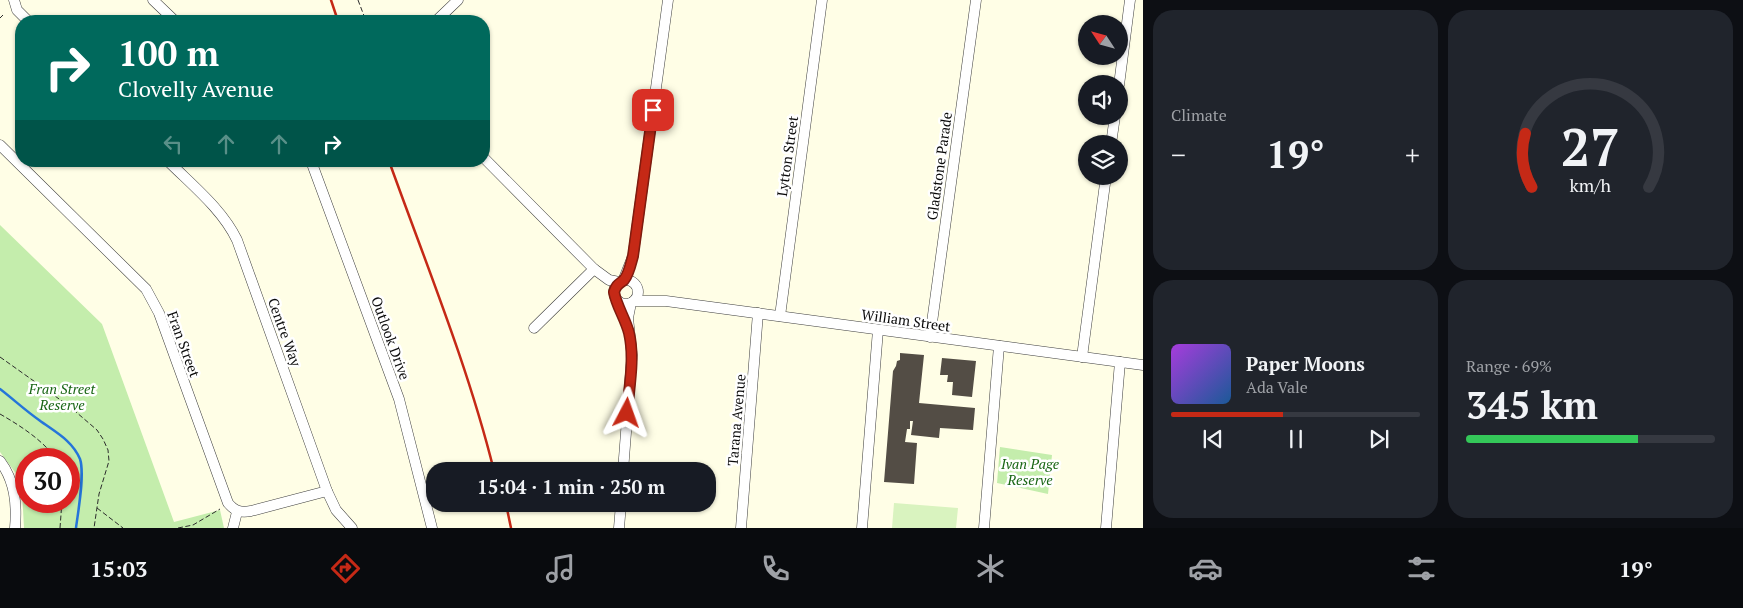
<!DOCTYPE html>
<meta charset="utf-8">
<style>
:root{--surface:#171b24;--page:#20242c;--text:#f1f3f6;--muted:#9ea1a6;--line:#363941;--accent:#c52916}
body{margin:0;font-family:"PT Serif",serif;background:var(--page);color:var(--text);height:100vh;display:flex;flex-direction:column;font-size:19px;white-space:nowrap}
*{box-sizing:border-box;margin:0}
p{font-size:16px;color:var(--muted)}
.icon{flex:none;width:28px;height:28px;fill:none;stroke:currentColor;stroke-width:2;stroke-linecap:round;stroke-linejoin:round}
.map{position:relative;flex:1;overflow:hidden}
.panel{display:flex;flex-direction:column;gap:10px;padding:10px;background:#0d0f14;width:600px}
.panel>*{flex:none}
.hud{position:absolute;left:15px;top:15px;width:475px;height:152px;border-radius:20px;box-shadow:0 1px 4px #0004;background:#00695c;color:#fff;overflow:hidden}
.needle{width:32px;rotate:306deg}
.buttons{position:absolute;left:1078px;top:15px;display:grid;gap:10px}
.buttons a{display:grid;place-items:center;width:50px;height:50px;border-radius:50%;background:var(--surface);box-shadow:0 1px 4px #0004;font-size:25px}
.speed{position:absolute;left:15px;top:448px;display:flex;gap:10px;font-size:25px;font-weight:700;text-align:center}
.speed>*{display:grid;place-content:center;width:65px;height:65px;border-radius:50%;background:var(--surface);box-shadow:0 1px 4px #0004;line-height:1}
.speed .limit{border:8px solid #d22;background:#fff;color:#111}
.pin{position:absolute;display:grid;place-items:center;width:42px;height:42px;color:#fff;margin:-21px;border-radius:10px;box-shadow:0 2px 8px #0006}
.me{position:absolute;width:55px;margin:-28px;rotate:4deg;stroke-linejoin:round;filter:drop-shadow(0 0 4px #0008)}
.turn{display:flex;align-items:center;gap:18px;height:105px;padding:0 20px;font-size:22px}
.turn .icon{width:65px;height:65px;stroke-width:2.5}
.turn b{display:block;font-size:35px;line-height:42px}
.lanes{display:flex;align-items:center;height:48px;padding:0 20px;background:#0003;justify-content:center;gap:25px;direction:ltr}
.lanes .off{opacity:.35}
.big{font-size:38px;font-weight:700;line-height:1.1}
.panel .widget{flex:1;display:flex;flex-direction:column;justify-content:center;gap:8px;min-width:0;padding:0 18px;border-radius:20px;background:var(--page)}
.panel .dial{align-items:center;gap:0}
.dial svg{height:130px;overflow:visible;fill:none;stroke:var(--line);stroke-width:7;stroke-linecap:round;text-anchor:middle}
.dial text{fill:var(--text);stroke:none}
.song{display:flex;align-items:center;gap:15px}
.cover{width:60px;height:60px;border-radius:8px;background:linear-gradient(135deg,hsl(280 70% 55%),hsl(210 70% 35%))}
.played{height:5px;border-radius:2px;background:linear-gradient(90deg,var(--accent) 45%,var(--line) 45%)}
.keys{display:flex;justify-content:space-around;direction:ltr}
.heat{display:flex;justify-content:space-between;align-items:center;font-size:28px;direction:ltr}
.charge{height:8px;border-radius:4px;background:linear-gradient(90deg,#34c759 69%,var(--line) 0)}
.panel .tiles{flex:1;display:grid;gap:10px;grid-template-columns:repeat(2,1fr)}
.trip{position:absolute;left:426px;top:462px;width:290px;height:50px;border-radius:20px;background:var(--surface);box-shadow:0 1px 4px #0004;font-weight:700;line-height:50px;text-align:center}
.tabs{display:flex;height:80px;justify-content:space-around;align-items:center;background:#090b0e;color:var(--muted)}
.tabs .icon{width:35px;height:35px}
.tabs .active{color:var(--accent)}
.tabs b{font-size:22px;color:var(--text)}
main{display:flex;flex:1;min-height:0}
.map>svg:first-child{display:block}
.green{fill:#c4edac;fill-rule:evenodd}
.pitch{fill:#d9f3bf}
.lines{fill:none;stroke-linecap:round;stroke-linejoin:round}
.stream{stroke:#2575da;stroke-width:2.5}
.building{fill:#534d45}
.minor-casing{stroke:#3d3d3d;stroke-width:11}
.path{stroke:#2c2c2c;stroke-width:1;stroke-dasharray:5 2.5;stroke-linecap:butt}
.minor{stroke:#fff;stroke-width:10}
.rail{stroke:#c52916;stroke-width:2.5}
.route-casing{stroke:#801b0e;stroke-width:12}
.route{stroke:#c52916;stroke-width:9}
.labels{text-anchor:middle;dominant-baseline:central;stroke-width:5;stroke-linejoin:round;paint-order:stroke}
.street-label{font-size:14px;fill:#0a0a0a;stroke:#fff}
.park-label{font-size:14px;font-style:italic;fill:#196615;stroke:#fff}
</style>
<main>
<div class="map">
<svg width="1143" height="528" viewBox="0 0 1143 528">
<rect width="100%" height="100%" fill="#fffee6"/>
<g class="green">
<path d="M 0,225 L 102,324 L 174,522 L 220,510 L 224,528 L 24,528 L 22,491 L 17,475 L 0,452 ZM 26,459 L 69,459 L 69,501 L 26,501 Z"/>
<polygon points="1000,447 1052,455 1048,494 997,483"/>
</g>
<polygon class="pitch" points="894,503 958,508 956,528 892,528"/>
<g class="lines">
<path class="stream" d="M 0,389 C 13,399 26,411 39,420 C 55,432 72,440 80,459 C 85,474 78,512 76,528"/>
</g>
<g class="building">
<polygon points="900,353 924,355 919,403 975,408 973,430 940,428 939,438 911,435 913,421 910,421 910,429 907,429 905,442 917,443 914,484 884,482 893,371 896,366 897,361 900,360"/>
<polygon points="942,358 976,361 972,397 952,395 953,382 947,382 948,375 940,375"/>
</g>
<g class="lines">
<g class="minor-casing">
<g id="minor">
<polyline points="14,0 17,10 28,21"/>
<polyline points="153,0 175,21"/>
<polyline points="436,21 458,0"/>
<polyline points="1119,85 1130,0"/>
<polyline points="1111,144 1115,116"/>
<path d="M 0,145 L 146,289 L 159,313 L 228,503 C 235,511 240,513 251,511 L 327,491"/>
<polyline points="484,158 594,269 609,280 619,282"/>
<path d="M 168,161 C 193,186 222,209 237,240 L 327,491 L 336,510 L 352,528"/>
<polyline points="311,161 399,399 432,528"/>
<circle cx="626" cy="292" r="12"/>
<polyline points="623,281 633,256 668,0"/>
<polyline points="634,301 666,301 1143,365"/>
<polyline points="780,316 822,0"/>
<polyline points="534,328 594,269"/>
<polyline points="930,337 976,0"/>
<polyline points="1082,357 1106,176"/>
<path d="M 0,461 C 15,481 17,504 15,528"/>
<polyline points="623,471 632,355 628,318 631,303"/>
<polyline points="233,528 237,512"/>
<polyline points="619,528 621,504"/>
<polyline points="741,528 758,313"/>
<polyline points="862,528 878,330"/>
<polyline points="984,528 999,346"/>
<polyline points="1106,528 1120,362"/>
</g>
</g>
<g class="path">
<polyline points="358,0 366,21"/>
<polyline points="0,18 3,15"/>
<polyline points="0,357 69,406 97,430 103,439 108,450 109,461 99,494 94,528"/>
<path d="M 0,414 C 19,425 43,440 56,459"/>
<polyline points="97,508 123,528"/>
<polyline points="60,528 62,501"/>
<polyline points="178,528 193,525 220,509"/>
</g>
<use href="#minor" class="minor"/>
<g class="rail">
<polyline points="331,0 338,21"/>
<path d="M 389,161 C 426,264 468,366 494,471"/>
<polyline points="506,504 511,528"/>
</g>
</g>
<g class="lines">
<g class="route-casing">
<path id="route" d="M 627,413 C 629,387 635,359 629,333 C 626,320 616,305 614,292 C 616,285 619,284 624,280 C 629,274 631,263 633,256 L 653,110"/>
</g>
<use href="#route" class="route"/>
</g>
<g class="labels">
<g class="street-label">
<text transform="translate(787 156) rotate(-82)">Lytton Street</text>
<text transform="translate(939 166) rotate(-82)">Gladstone Parade</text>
<text transform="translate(906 320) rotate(8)">William Street</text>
<text transform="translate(285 332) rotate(70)">Centre Way</text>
<text transform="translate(391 338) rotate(70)">Outlook Drive</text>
<text transform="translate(184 344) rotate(70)">Fran Street</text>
<text transform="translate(736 420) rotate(-85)">Tarana Avenue</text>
</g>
<g class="park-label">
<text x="62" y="388">Fran Street<tspan x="62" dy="16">Reserve</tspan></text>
<text x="1030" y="463">Ivan Page<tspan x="1030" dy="16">Reserve</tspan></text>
</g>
</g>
</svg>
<div class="buttons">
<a><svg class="needle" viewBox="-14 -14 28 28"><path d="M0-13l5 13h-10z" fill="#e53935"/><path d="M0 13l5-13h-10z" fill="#9ea1a6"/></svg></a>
<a><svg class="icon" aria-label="sound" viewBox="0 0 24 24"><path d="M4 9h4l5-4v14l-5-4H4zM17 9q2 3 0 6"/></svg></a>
<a><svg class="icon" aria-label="layers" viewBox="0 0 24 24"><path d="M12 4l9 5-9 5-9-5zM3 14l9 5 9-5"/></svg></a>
</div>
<div class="speed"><div class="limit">30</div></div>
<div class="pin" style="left:653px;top:110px;background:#d93025"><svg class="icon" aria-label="arrive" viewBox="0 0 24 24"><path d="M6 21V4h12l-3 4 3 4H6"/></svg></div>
<svg class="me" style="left:627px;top:413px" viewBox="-20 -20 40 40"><path d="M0-17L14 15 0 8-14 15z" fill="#c52916" stroke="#fff" stroke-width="4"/></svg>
<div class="trip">15:04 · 1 min · 250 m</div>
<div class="hud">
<div class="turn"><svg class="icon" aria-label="right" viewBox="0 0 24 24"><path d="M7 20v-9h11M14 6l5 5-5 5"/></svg><div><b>100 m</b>Clovelly Avenue</div></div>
<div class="lanes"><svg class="icon off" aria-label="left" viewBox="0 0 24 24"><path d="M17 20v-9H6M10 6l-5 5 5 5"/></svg><svg class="icon off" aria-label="ahead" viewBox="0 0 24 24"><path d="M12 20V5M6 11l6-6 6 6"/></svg><svg class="icon off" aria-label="ahead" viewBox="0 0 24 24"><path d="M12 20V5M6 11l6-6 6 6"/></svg><svg class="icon" aria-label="right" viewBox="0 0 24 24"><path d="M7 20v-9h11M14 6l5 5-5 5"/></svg></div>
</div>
</div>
<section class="panel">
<div class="tiles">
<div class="widget"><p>Climate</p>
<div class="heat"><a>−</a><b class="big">19°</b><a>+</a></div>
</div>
<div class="widget dial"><svg viewBox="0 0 100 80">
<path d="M14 69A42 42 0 1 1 86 69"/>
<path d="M14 69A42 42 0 0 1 10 36" stroke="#c52916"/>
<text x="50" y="56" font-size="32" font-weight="700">27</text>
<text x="50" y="72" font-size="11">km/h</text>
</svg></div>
<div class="widget">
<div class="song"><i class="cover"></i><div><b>Paper Moons</b><p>Ada Vale</p></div></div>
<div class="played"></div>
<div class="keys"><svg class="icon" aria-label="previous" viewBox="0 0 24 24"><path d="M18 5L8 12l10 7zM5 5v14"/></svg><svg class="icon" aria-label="pause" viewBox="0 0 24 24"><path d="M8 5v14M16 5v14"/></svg><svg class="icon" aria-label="next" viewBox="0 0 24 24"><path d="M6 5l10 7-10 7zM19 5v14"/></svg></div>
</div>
<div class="widget"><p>Range · 69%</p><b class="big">345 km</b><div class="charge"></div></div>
</div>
</section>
</main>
<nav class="tabs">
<b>15:03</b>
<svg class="icon active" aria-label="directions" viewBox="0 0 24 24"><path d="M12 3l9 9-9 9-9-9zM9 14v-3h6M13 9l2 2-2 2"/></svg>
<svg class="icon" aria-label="music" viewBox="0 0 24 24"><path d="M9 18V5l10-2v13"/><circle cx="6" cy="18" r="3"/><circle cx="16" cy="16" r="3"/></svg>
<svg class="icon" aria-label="phone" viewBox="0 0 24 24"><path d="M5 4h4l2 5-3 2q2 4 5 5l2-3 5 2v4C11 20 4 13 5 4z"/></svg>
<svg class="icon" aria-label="climate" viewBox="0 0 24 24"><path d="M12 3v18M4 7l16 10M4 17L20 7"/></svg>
<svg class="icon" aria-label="car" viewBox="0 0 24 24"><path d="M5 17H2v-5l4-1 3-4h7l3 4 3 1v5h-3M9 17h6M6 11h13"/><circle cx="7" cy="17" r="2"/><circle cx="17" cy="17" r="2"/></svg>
<svg class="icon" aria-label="filters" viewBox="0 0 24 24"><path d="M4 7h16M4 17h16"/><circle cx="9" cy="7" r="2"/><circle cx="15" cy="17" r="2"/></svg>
<b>19°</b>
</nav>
